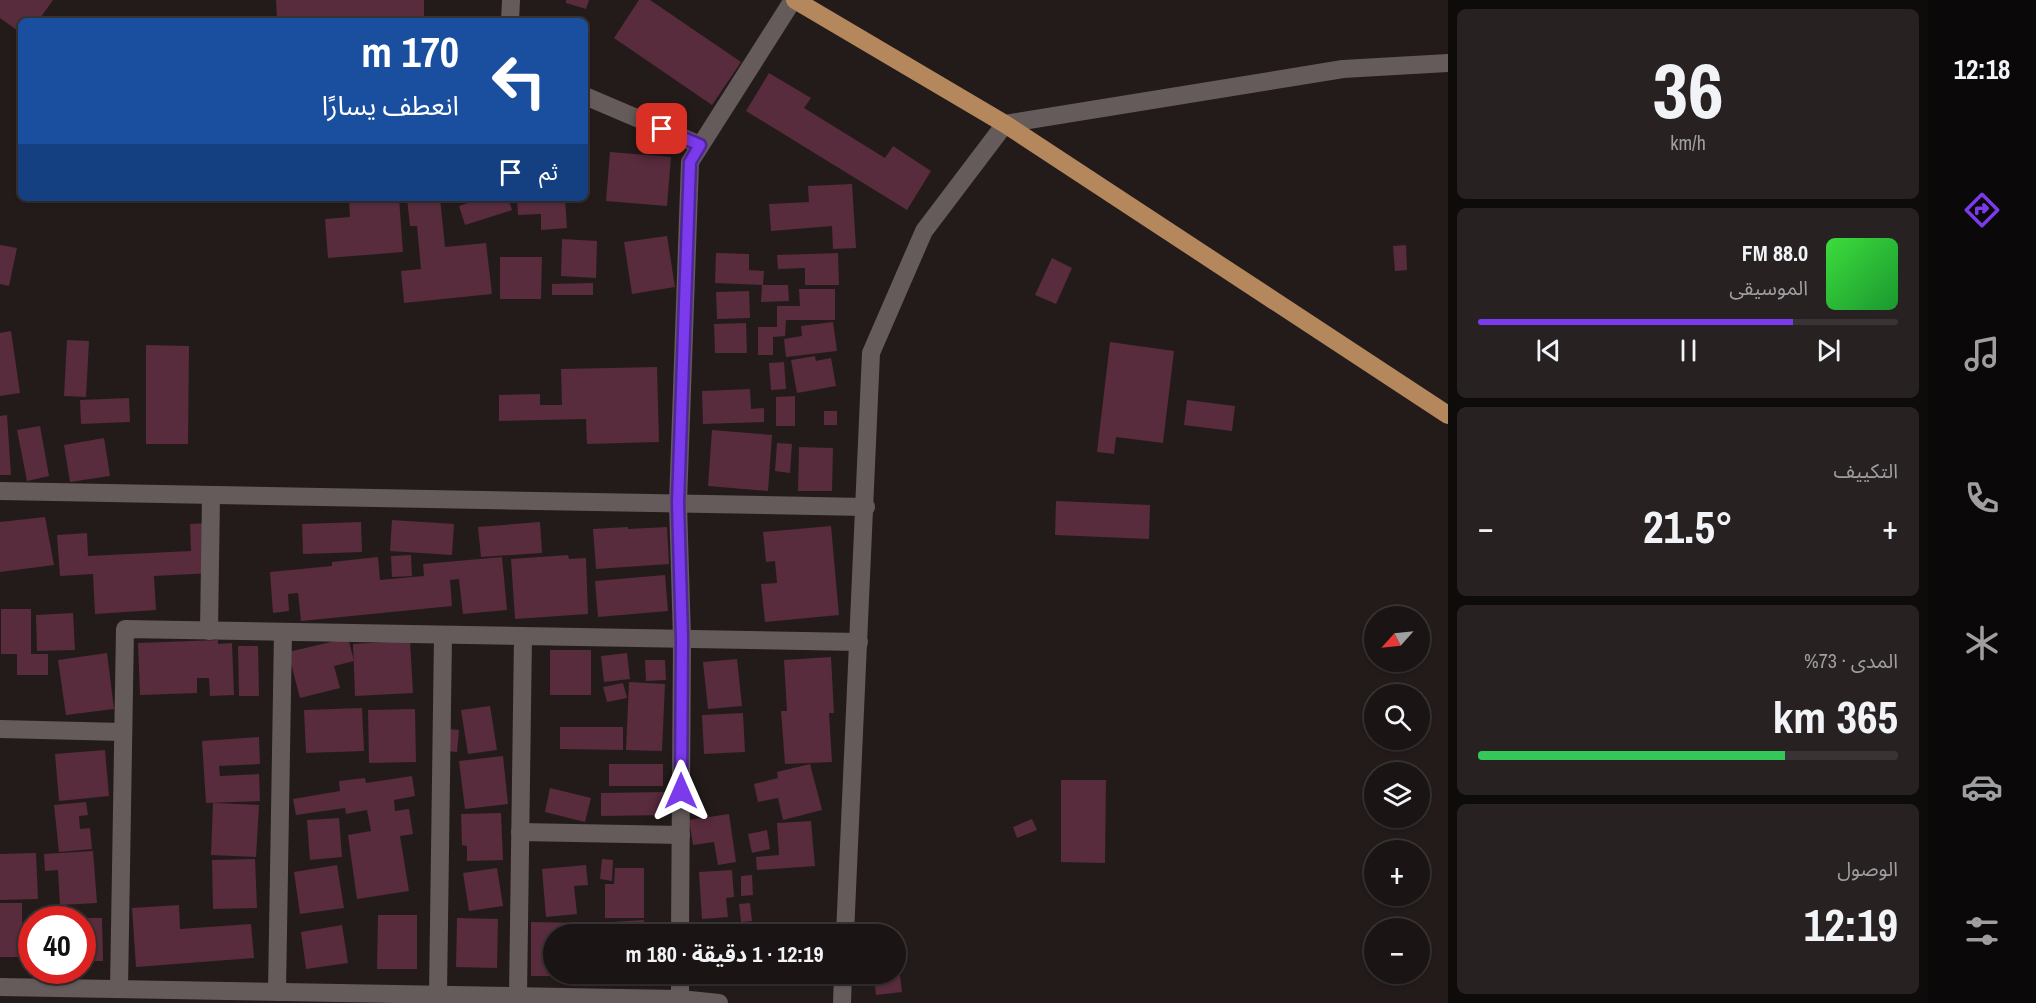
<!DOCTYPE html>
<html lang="ar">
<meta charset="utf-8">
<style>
:root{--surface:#1a1414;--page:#272122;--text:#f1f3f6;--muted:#9f9ea0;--line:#383334;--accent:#7c3aed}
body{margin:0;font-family:"Archivo Narrow","Noto Sans Arabic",sans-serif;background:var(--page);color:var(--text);direction:rtl;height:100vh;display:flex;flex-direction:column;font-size:22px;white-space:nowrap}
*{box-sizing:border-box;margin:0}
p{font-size:20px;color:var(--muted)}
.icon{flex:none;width:33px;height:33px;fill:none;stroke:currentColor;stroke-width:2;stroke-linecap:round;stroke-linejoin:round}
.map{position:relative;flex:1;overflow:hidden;direction:ltr}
.sheet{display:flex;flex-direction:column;gap:9px;padding:9px;background:#0e0b0b;width:480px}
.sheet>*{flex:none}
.hud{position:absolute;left:18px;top:18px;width:570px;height:183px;border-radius:9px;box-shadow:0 2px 4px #0004,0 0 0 2px var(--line);direction:rtl;background:#1a4fa0;color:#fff;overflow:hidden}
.needle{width:39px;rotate:243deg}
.fabs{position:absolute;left:1364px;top:606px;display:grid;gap:12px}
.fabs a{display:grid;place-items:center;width:66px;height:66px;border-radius:50%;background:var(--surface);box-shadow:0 2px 4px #0004,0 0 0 2px var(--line);font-size:30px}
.speed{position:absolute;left:18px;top:906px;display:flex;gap:12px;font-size:30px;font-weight:700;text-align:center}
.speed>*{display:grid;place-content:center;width:78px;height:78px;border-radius:50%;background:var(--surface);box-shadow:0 2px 4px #0004,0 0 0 2px var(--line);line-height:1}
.speed .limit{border:9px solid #d22;background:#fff;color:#111}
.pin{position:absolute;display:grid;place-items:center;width:51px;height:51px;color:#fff;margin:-26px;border-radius:12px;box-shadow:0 3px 9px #0006}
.me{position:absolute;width:66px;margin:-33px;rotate:0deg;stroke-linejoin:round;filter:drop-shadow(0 0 4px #0008)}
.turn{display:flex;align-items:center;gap:21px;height:126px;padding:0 30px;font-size:27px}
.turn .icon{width:78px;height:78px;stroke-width:2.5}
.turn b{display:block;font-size:42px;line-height:51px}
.then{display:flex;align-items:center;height:57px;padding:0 30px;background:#0003;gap:12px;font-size:22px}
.big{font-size:45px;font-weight:700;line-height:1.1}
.sheet .widget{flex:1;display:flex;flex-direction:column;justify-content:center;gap:9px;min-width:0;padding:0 21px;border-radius:9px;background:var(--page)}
.sheet .dial{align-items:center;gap:0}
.dial b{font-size:78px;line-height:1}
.song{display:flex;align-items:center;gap:18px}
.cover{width:72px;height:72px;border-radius:9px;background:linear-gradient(135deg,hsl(120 70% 55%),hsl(130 70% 35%))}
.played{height:6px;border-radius:3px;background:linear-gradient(90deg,var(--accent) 75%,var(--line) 75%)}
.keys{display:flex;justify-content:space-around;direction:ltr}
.heat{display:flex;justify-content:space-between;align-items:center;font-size:33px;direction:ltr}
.charge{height:9px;border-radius:4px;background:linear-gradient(90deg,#34c759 73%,var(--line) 0)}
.trip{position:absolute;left:543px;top:924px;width:363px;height:60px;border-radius:30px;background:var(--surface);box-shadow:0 2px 4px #0004,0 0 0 2px var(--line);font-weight:700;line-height:60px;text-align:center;direction:rtl}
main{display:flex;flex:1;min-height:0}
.dock{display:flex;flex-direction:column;width:108px;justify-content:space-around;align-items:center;background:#0a0808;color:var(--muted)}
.dock .icon{width:42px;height:42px}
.dock .current{color:var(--accent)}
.dock b{font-size:27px;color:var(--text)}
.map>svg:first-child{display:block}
.building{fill:#582b3d}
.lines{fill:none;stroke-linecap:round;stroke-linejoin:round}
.minor{stroke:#645b5a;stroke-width:18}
.major{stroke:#b4875c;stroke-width:18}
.route-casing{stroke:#51269a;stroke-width:15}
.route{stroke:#7c3aed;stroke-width:10}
</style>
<main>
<nav class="dock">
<b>12:18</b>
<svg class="icon current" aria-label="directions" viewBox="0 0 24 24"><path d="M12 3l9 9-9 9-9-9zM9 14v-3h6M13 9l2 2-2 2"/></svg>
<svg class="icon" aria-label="music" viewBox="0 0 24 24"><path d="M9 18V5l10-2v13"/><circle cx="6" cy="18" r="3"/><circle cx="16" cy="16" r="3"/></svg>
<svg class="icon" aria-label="phone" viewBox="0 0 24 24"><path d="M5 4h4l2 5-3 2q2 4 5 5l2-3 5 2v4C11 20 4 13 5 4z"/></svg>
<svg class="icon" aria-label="climate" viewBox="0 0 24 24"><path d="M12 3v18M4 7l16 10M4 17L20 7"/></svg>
<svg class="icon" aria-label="car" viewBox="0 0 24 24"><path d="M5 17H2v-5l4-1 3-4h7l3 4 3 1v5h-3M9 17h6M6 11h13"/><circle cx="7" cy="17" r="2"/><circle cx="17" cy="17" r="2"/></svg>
<svg class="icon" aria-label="filters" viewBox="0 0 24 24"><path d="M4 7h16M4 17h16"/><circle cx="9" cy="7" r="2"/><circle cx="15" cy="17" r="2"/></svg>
</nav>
<section class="sheet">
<div class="widget dial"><b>36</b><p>km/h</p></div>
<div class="widget">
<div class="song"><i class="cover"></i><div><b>88.0 FM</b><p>الموسيقى</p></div></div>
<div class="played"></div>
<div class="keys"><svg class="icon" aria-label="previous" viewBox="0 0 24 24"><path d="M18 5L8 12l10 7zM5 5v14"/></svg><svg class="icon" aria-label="pause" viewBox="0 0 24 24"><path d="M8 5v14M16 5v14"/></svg><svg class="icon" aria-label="next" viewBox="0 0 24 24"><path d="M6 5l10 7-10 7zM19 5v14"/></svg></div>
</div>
<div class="widget"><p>التكييف</p>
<div class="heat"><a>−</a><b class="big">21.5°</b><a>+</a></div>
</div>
<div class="widget"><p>المدى · 73%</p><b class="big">365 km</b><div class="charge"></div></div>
<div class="widget"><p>الوصول</p><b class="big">12:19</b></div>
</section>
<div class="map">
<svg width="1448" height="1003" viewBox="0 0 1448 1003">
<rect width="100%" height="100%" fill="#231b1a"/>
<g class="building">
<polygon points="0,0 53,0 38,21 21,21 21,33 0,18"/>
<polygon points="276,0 424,0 424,21 277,21"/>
<polygon points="566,0 589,0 586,9 566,3"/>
<polygon points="639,0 650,0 741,62 712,105 614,38"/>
<polygon points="769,73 811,98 804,108 885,158 893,146 931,171 907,210 746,111"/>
<polygon points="610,152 671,157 667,206 606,201"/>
<polygon points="852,184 856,248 833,249 832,226 771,231 769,204 809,202 808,186"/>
<polygon points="349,198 399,198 403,252 328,258 325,219 350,217"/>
<polygon points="407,198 440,198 445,247 486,243 492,294 404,303 401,271 421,269 417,226 410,226"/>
<polygon points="482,198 508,198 512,210 465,225 459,206"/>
<polygon points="517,198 565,198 567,228 541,230 541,214 518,215"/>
<polygon points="667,236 675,287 632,294 624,242"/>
<polygon points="562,239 597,241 596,278 561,276"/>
<polygon points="0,245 17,248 9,286 0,284"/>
<polygon points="1406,245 1407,270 1395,271 1393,246"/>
<polygon points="716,253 749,254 749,270 764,271 763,285 715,283"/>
<polygon points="838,253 839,285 805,285 805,268 778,269 777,255"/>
<polygon points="500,257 542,257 541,299 500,299"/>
<polygon points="1052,258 1072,268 1056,304 1035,295"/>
<polygon points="593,283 593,295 552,295 552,284"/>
<polygon points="762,285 788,285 789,301 761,302"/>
<polygon points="799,289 835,289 835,320 786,320 785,336 773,337 773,355 758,355 758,327 777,327 777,306 800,306"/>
<polygon points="749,291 750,318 717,319 716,292"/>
<polygon points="833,322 837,351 786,357 784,339 802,336 801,326"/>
<polygon points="746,323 747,353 715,353 714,324"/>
<polygon points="11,331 20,393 0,396 0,333"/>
<polygon points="67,340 89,341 86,397 64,396"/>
<polygon points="1110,342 1174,351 1163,443 1116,437 1114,454 1097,452"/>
<polygon points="146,345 189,346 188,444 146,444"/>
<polygon points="815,356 816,361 831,358 836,386 797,393 791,360"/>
<polygon points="784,362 786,389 771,390 769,363"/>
<polygon points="657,367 659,442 587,444 586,419 499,421 499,395 540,394 540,405 562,405 561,369"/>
<polygon points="750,389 751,409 764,408 764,422 703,424 702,391"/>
<polygon points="795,396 795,426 776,426 776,397"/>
<polygon points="129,398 130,422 81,424 80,400"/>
<polygon points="1187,400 1235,406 1232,431 1184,425"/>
<rect x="824" y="411" width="13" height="14"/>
<polygon points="7,415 11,475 0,475 0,416"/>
<polygon points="40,426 49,476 27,481 17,430"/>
<polygon points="712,430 772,435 768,491 708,486"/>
<polygon points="104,438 110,476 70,482 64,445"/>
<polygon points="777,443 792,444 790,473 775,471"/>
<polygon points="799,447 833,448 832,491 798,491"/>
<polygon points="1056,501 1150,505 1149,539 1055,535"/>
<polygon points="45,517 54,565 0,572 0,522"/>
<polygon points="392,520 454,524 452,555 390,551"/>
<polygon points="361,522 362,552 303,554 302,524"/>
<polygon points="540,522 542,553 481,557 478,527"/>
<polygon points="210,523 213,573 154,576 156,610 95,614 93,574 60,576 57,535 87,533 88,556 191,551 190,524"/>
<polygon points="831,526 839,615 765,622 761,584 777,583 775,561 766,562 763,532"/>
<polygon points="628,527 628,529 667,527 669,564 596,569 593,529"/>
<polygon points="411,555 412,576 392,577 391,556"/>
<polygon points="568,555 569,559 586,558 588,614 515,619 511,559"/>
<polygon points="378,557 380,580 424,576 423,564 502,557 507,610 463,614 459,579 450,580 452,606 301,621 298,593 288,594 289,611 273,613 270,572 332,566 332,562"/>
<polygon points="665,575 668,611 598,617 595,581"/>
<polygon points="1,609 31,609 31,654 48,654 48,675 17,675 17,654 1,654"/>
<polygon points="73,613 75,650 37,651 36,615"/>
<polygon points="348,638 354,661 334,666 340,688 300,698 288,652"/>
<polygon points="218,640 218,644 232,643 234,695 210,696 209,678 197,678 197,693 140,695 138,643"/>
<polygon points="410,641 413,693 355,696 353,644"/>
<polygon points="238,646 258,646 259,696 239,696"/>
<rect x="550" y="650" width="41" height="45"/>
<polygon points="107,653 114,709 66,715 58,660"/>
<polygon points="627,653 630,679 604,682 601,656"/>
<polygon points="831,657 834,713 829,713 832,762 785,764 781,711 787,711 784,660"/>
<polygon points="737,659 742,706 708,709 703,662"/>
<polygon points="645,660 665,660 666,680 646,681"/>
<polygon points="629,682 665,684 662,751 626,750"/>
<polygon points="623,683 627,698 607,702 603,687"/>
<polygon points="490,706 497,750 468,754 461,710"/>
<polygon points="362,708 364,751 306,753 304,710"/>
<polygon points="415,709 416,762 369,763 368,710"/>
<polygon points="743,713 745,752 704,754 702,715"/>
<polygon points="560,727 623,727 623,750 560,749"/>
<polygon points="449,729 459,730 457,752 446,751"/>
<polygon points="259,737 260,764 219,766 220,776 259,774 260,801 206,803 202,741"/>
<polygon points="105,750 109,796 59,801 55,754"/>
<polygon points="503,756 508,804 465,809 459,761"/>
<rect x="609" y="764" width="54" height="22"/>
<polygon points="810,764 822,810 783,820 778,798 758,802 754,784 778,778 777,772"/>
<polygon points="412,776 415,796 394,800 395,811 409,809 413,834 400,836 409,891 357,899 348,835 371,831 367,810 346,814 345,808 296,815 293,799 340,791 339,781 365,778 366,783"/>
<polygon points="1061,780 1106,780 1105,863 1061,862"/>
<polygon points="550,788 591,798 585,822 545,812"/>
<polygon points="665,792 666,815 601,816 601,793"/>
<polygon points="86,802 88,815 79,816 80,829 90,828 92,849 59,852 54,805"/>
<polygon points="213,803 259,805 256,857 211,855"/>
<polygon points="501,813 503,860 467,861 467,846 462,845 461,814"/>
<polygon points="729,814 736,862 718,865 714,842 693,845 689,820"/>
<polygon points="339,818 342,857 310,860 307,820"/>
<polygon points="1032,819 1037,830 1017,838 1013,827"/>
<polygon points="811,821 815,866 757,870 756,857 779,855 777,823"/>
<polygon points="767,830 770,849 752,853 748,834"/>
<polygon points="93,851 97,903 60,905 58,870 45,871 44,854"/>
<polygon points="36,853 38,899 0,900 0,854"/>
<polygon points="255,859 257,908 213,909 212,860"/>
<polygon points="602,859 613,860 612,881 600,879"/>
<polygon points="337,865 344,908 300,914 294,872"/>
<polygon points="586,865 588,885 574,886 577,914 546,917 542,869"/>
<polygon points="497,868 503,906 469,911 463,873"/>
<polygon points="615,868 644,868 644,918 605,918 605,884 614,884"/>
<polygon points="732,870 734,897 726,898 728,917 702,919 699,872"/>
<polygon points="752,875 753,895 741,896 741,876"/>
<rect x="0" y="903" width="22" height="54"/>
<polygon points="750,903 752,921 741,922 739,904"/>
<polygon points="179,905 180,929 251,924 254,958 136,967 132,908"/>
<polygon points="378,915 417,915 417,969 377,969"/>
<polygon points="82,918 102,918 103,961 82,961"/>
<polygon points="457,918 498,919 497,968 456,967"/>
<polygon points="644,920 645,934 597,934 597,923"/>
<polygon points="531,922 584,923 584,934 554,934 554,974 584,974 584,976 531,976"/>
<polygon points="342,925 348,963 306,969 301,932"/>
<polygon points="816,926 816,934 748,934 748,927"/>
<polygon points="896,967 899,967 902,992 876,995 874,974 896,974"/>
<polygon points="600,974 636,974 636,975 600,978"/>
<rect x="749" y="974" width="67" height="3"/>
</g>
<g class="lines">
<g class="minor">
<polyline points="510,21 511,0"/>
<polyline points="585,96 700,145"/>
<polyline points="0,491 866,507"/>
<polyline points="209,631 211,495"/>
<polyline points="0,729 123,732"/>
<polyline points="520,832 681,835"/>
<polyline points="680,934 682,639 678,503 690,162 793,0"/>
<polyline points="845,934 871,353 924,231 1005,124 1343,69 1448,63"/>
<polyline points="680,974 680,1003"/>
<polyline points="0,987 680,999 719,1003"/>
<polyline points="119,989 125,629 859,642"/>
<polyline points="277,992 283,632"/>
<polyline points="438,995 443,635"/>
<polyline points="518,996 523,636"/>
<polyline points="842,1003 843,974"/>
</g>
<polyline class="major" points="795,0 1005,124 1448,415"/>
</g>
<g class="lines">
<g class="route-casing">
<polyline id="route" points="662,129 700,145 690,162 678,503 682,639 681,791"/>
</g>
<use href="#route" class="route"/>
</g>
</svg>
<div class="fabs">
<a><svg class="needle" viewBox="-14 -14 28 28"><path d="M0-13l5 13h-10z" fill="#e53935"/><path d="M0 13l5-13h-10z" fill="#9f9ea0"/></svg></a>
<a><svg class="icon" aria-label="search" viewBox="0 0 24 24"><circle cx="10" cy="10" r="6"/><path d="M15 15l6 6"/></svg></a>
<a><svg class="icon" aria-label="layers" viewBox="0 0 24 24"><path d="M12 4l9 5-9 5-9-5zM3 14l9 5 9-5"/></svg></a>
<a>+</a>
<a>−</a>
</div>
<div class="speed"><div class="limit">40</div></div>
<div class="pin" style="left:662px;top:129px;background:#d93025"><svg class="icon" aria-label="arrive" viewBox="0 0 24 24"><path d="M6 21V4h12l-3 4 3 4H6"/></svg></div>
<svg class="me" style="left:681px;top:791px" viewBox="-20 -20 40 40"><path d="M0-17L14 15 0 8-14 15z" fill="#7c3aed" stroke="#fff" stroke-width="4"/></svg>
<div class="trip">12:19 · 1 دقيقة · 180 m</div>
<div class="hud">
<div class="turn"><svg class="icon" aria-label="left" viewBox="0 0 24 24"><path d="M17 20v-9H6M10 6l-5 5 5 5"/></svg><div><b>170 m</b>انعطف يسارًا</div></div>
<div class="then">ثم<svg class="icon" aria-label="arrive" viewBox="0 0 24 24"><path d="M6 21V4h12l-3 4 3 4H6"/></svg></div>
</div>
</div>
</main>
